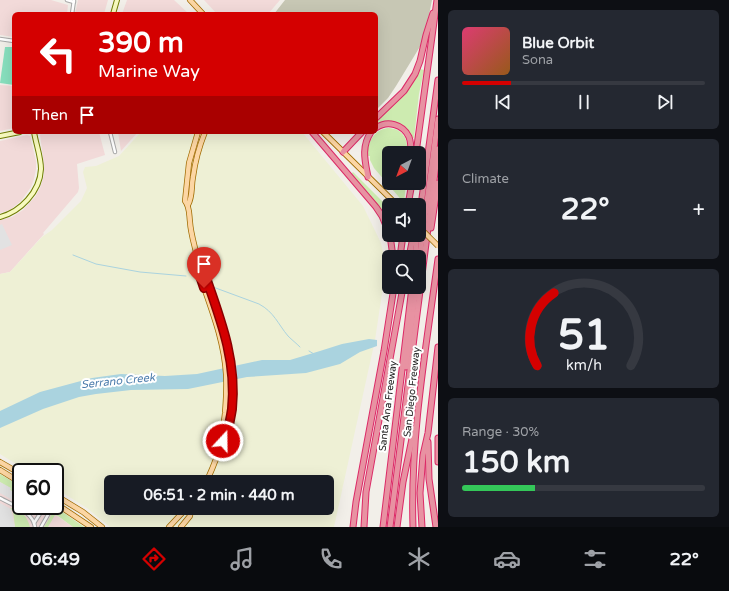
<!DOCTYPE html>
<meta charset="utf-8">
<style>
:root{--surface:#171b24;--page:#242831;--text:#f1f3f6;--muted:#9ea1a6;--line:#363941;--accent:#d40000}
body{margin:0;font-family:"Varela Round",sans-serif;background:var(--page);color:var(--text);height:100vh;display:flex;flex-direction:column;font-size:15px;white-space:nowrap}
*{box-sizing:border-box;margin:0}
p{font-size:13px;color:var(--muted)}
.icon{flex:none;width:22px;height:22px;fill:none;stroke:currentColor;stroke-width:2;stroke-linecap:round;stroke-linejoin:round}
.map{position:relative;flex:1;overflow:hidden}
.panel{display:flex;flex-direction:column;gap:10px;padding:10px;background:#0d0f14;width:291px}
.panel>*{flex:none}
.guide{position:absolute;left:12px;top:12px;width:366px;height:122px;border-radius:6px;box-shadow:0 4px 16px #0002;background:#d40000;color:#fff;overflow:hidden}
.needle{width:26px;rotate:221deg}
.buttons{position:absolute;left:382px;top:146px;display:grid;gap:8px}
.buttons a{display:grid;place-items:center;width:44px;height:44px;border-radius:6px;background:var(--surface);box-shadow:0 4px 16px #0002;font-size:20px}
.speed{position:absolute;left:12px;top:463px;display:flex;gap:8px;font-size:20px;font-weight:700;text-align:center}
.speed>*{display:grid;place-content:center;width:52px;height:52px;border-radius:50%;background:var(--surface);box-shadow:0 4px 16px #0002;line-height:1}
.speed .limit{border:2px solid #111;border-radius:6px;background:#fff;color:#111}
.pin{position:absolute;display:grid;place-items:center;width:34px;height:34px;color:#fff;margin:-41px -17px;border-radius:50% 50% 50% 0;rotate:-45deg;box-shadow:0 0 4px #0007}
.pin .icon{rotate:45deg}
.me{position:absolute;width:44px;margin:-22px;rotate:21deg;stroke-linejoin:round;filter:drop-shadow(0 0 3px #0008)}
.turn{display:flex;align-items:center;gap:14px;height:84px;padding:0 20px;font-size:18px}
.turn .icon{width:52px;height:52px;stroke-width:2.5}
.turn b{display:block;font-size:28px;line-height:34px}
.then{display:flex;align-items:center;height:38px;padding:0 20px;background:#0003;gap:8px;font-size:15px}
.big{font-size:30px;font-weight:700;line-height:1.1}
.panel .tile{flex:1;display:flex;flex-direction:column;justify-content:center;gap:6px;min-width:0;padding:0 14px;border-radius:6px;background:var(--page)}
.panel .dial{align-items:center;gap:0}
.dial svg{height:104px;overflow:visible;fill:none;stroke:var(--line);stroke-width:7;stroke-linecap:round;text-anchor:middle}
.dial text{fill:var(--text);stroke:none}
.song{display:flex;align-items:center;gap:12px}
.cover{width:48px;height:48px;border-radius:6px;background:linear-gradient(135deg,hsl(340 70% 55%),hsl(30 70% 35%))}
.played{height:4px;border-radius:2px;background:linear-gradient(90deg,var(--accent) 20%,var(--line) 20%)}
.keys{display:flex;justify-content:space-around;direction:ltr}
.heat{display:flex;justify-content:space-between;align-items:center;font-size:22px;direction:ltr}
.charge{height:6px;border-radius:3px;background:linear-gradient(90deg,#34c759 30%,var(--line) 0)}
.trip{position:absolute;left:104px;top:475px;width:230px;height:40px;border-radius:6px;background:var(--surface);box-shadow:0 4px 16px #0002;font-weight:700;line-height:40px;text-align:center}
.tab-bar{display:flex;height:64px;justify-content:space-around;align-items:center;background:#090b0e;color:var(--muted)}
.tab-bar .icon{width:28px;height:28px}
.tab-bar .selected{color:var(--accent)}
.tab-bar b{font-size:18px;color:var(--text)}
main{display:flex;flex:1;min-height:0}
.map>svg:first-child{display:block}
.commercial{fill:#f2dad9}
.construction{fill:#c7c7b4}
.farmland{fill:#eef0d5;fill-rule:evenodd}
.grass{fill:#cdebb0}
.pitch{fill:#88e0be}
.parking{fill:#e2e2e2}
.water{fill:#aad3df}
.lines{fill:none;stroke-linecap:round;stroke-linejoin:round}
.stream{stroke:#aad3df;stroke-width:1}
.street-casing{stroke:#a9a9a9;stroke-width:4.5}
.secondary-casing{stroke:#707d05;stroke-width:6}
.primary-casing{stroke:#a06b00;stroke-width:6}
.highway-casing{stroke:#dc2a67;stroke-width:7}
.street{stroke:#fff;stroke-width:2.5}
.secondary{stroke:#f7fabf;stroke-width:4}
.primary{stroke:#fcd6a4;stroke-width:4.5}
.highway{stroke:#e892a2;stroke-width:5}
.primary-bridge-casing{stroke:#a06b00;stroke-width:6;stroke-linecap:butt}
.primary-bridge{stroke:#fcd6a4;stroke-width:4.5}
.route-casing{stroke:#8a0000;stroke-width:10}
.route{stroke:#d40000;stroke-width:7}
.labels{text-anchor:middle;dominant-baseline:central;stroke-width:4;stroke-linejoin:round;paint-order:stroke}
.street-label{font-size:10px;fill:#222;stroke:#fff}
.water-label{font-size:11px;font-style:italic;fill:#4a7aab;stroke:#fff}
</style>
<main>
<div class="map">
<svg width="438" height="527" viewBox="0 0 438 527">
<rect width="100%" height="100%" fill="#f2efe9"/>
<g class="commercial">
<polygon points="0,0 51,0 68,5 67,14 14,14 14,37 0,35"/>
<polygon points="78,0 108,0 104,14 75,14"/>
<polygon points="127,0 174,0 189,14 122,14"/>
<polygon points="204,0 280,0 268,14 217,14"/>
<polygon points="0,85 14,86 14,128 0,131"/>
<polygon points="47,132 99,132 105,155 77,164 79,188 78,192 43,233 44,234 10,272 0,274 0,220 12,217 23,210 35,197 40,188 44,175 44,165 40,135 41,133"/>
<polygon points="118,132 138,132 121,151"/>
<polygon points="27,135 30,136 36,161 36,169 34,179 31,187 21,201 10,210 0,213 0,141"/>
<polygon points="0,479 21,492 21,506 43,506 73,527 0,527"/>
</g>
<polygon class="construction" points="285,0 432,0 424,40 396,86 388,98 376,110 376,14 274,14"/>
<path class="farmland" d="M 141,132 L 302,132 L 363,206 L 381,243 L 385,261 L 384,280 L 375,340 L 334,527 L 110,527 L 87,508 L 55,488 L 55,472 L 29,472 L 0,454 L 0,274 L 10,272 L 42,237 L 52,230 L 81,201 L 87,188 L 83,172 L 85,167 L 96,166 L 119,156 ZM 111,482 L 327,482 L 327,508 L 111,508 Z"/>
<g class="grass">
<path d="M 420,69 L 424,70 L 419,94 L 414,138 L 412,138 C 405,123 391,119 377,125 L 376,122 C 393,106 410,91 420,69 Z"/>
<path d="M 387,128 C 401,128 408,137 407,150 L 406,150 L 406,153 L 389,153 L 389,183 L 406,183 L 404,203 L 374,168 L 370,160 L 370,156 L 368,156 C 367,143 373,131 387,128 Z"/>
<polygon points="353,172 389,208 389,225 384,215 351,174"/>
<polygon points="0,474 15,483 21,489 21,497 10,490 10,488 0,482"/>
<path d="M 10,508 C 20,507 28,518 30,527 L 15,527 L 13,511 Z"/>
<polygon points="61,511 84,527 73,527 58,516 55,515 48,527 44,527 53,512 60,513"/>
</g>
<polygon class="pitch" points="5,47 14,47 14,85 0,83"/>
<g class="parking">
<polygon points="2,224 12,245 0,250 0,225"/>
<polygon points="0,482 11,488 10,490 21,497 21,505 0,493"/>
<polygon points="0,503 11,509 15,527 0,527"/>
</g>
<polygon class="water" points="369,339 377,340 377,346 360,352 340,364 306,373 247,377 188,389 131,390 96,394 79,397 43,409 0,428 0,411 40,392 92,378 121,374 165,376 197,374 262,360 290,360 320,351 342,344"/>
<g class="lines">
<g class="stream">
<polyline points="73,255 96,264 140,272 186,276"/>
<path d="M 213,287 L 259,304 C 274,312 278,324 288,336 C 292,340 296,343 300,347"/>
<polyline points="309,351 314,354"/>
</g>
<g class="street-casing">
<g id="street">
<polyline points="67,0 74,2"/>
<polyline points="72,14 74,0"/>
<polyline points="0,39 14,41"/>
<polyline points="110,132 115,152"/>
<path d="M 0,498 C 12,505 33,511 35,527"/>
<polyline points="34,523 45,506"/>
<polyline points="41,527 53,506"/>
</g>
</g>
<g class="secondary-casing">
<g id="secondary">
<polyline points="113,14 117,0"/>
<polyline points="0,136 20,132"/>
<path d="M 0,217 C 20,212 40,192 41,169 C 41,157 36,144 34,132"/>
</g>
</g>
<g class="primary-casing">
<g id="primary">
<polyline points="190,0 203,14"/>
<path d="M 198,132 L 189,163 L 185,201 C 190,207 189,215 190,222 C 191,239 199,256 199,273 C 210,306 224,339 226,374 C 227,387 226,400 225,413 C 224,423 222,431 223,441"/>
<polyline points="323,132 397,205"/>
<path d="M 188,205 C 193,196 191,187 193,177 C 195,162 199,147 205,132"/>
<path d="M 199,265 L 204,272 C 220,320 237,359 231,411 C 230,418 230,425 228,432 C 227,436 224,439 222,442 C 217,456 213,469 206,482"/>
<polyline points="0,462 21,474"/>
<polyline points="0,470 21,483"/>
<polyline points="55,495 83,512 102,527"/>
<polyline points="55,503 91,527"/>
<polyline points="169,527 183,512 188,508"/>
<polyline points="181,527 190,516 191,508"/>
</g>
</g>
<g class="highway-casing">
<g id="highway">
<polyline points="376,118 404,91 415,74 420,61 426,35 433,13"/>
<path d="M 376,128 C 387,120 403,124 409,137 C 411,142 411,148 411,153"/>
<polyline points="312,132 376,207 382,216 389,233"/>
<polyline points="343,152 362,132"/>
<polyline points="416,153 437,0"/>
<path d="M 368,177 C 365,161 361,147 371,132"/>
<polyline points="408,205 412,183"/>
<polyline points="419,220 438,80"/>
<polyline points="431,228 438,183"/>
<polyline points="390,235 393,257"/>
<polyline points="400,257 403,235"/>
<polyline points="409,257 412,242 416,235"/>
<polyline points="415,257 417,235"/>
<polyline points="419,261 438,119"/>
<polyline points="406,367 416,287"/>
<polyline points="408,406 415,351"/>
<polyline points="438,438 438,462"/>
<polyline points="428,442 429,479 436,527"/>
<polyline points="353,527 356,502 384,351 394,287"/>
<polyline points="364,527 366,492 403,287"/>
<polyline points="383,527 412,287"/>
<polyline points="390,527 438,149"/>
<polyline points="397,527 403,482 414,429"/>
<path d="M 413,527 C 410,437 426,348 438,259"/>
<polyline points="422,527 420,493 423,455 428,433 438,347"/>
</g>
</g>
<use href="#street" class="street"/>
<use href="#secondary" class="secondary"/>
<use href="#primary" class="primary"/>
<use href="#highway" class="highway"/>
<g class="primary-bridge-casing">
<polyline id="primary-bridge" points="419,227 438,246"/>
</g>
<use href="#primary-bridge" class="primary-bridge"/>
</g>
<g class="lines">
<g class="route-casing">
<path id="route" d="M 204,288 L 199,273 L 199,264 L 204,272 C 220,318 237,360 232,409 C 230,420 229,431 223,441"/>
</g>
<use href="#route" class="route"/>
</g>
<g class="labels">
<g class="street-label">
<text transform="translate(412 392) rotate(-84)">San Diego Freeway</text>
<text transform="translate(388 406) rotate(-83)">Santa Ana Freeway</text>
</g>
<g class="water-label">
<text transform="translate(118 381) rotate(-6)">Serrano Creek</text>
</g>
</g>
</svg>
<div class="buttons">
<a><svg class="needle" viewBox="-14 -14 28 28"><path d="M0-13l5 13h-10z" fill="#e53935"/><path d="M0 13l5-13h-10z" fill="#9ea1a6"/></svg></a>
<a><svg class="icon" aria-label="sound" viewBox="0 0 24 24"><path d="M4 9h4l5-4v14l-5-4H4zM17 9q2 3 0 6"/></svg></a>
<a><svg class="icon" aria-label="search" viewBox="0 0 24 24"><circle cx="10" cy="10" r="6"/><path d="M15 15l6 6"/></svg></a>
</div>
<div class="speed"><div class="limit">60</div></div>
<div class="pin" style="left:204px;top:288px;background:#d93025"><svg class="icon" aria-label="arrive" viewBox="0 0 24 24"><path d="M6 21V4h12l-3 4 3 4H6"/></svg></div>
<svg class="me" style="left:223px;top:441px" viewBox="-20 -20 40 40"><circle r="17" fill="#d40000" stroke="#fff" stroke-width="3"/><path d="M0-11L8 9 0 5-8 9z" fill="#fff"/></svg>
<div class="trip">06:51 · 2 min · 440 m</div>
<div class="guide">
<div class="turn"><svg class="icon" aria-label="left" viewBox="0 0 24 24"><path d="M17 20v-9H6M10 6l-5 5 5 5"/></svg><div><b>390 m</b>Marine Way</div></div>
<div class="then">Then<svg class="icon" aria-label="arrive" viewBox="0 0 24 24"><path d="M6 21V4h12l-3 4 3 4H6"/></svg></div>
</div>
</div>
<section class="panel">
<div class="tile">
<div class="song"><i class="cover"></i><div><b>Blue Orbit</b><p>Sona</p></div></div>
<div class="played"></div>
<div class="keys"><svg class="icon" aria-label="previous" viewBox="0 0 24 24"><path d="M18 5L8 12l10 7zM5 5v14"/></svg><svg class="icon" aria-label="pause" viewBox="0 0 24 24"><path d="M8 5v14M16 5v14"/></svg><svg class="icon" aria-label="next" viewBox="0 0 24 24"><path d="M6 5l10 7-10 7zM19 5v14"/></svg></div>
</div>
<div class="tile"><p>Climate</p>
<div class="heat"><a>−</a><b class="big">22°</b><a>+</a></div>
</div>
<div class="tile dial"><svg viewBox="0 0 100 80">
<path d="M14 69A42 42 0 1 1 86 69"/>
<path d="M14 69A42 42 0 0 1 27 13" stroke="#d40000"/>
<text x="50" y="56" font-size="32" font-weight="700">51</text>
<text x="50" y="72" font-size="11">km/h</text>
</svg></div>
<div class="tile"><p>Range · 30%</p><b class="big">150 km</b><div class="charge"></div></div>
</section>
</main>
<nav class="tab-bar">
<b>06:49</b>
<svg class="icon selected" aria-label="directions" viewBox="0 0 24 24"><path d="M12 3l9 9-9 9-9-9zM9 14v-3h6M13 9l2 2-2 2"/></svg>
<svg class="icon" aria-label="music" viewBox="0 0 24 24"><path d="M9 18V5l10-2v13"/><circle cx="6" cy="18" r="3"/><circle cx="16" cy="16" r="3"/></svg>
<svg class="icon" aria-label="phone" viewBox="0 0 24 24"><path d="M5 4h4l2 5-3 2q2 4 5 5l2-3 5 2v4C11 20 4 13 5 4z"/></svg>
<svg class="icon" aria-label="climate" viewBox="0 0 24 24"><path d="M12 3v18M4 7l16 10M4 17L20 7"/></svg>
<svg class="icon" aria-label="car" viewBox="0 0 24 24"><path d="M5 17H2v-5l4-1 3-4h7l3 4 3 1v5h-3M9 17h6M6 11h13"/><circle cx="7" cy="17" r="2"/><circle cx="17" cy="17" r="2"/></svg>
<svg class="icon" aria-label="filters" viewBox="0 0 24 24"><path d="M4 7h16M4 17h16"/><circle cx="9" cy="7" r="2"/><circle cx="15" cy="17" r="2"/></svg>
<b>22°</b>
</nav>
